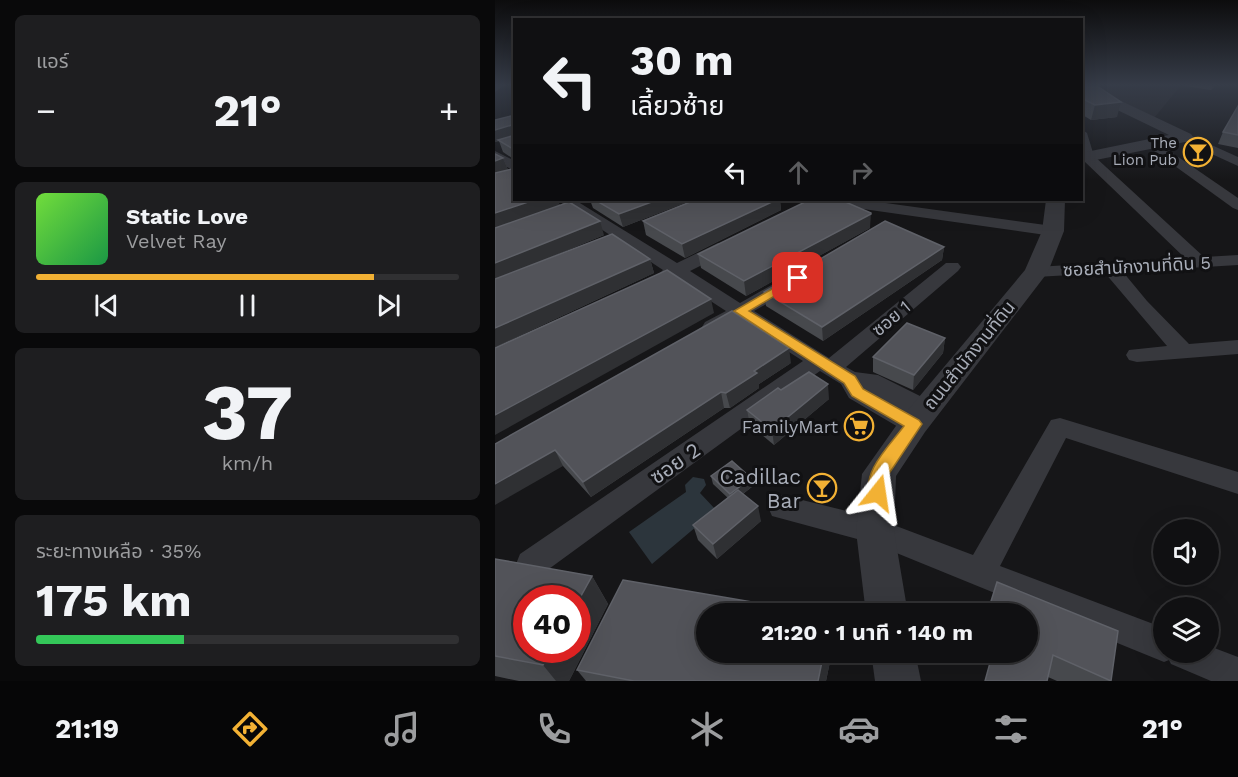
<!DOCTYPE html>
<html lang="th">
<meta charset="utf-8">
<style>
:root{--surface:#101012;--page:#1e1e20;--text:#f1f3f6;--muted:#9c9d9f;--line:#303032;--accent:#f2b134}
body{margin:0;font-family:"Work Sans","Noto Sans Thai",sans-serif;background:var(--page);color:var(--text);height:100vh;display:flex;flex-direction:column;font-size:22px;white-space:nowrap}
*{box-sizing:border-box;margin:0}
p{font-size:20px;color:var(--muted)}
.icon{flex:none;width:33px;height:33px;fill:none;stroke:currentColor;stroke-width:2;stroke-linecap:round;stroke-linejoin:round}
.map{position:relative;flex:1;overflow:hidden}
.panel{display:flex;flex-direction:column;gap:15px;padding:15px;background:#09090a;width:495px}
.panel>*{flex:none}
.top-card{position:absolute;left:18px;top:18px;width:570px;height:183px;border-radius:0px;box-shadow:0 6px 24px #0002,0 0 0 2px var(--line);background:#101012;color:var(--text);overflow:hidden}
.tools{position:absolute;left:658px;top:519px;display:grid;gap:12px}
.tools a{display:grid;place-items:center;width:66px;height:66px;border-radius:50%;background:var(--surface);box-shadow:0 6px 24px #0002,0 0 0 2px var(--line);font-size:30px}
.speed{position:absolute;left:18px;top:585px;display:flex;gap:12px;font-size:30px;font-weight:700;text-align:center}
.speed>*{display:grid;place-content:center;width:78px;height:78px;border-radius:50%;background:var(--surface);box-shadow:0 6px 24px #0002,0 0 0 2px var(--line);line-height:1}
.speed .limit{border:9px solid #d22;background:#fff;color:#111}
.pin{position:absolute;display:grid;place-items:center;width:51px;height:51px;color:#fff;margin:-26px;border-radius:12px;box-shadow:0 3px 9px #0006}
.me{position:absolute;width:66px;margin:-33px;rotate:15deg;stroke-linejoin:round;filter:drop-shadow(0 0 4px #0008)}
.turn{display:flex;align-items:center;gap:21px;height:126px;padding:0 18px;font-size:27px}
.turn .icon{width:78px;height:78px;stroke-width:2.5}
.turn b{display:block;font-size:42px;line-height:51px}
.lanes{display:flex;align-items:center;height:57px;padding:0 18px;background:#0003;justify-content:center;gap:30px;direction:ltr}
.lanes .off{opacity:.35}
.big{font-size:45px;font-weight:700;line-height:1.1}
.panel .widget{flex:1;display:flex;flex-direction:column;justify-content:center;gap:9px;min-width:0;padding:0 21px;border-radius:9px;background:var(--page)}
.panel .dial{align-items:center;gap:0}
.dial b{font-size:78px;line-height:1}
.song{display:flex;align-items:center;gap:18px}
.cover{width:72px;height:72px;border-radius:9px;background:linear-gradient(135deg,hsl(100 70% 55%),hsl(140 70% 35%))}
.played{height:6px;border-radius:3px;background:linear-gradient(90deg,var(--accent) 80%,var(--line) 80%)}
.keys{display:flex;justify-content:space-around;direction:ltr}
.heat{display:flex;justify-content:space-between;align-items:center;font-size:33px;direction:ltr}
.charge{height:9px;border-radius:4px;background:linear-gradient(90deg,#34c759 35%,var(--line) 0)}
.trip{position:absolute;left:201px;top:603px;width:342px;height:60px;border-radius:30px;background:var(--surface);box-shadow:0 6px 24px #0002,0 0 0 2px var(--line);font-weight:700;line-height:60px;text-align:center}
.tab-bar{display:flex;height:96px;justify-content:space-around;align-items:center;background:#060607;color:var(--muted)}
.tab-bar .icon{width:42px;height:42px}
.tab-bar .active{color:var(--accent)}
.tab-bar b{font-size:27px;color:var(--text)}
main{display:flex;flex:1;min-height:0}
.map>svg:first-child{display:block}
.built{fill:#222225}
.water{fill:#2c353c}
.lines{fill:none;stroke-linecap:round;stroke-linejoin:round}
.minor{fill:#37383d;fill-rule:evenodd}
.tertiary{fill:#37383d;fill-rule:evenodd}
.wall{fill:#47494d}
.shaded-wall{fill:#2f3033}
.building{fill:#525359;stroke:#5f6168;stroke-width:1.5}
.route{fill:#f2b134;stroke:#9d7322;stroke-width:1.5}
.labels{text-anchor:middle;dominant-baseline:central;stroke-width:6;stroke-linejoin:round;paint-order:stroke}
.far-poi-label{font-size:15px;fill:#a8adb8;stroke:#111113;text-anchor:end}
.street-label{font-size:18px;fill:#a8adb8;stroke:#111113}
.poi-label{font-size:18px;fill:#a8adb8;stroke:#111113;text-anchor:end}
.near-street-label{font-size:21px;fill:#a8adb8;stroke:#111113}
.near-poi-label{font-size:21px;fill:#a8adb8;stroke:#111113;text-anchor:end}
</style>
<main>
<section class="panel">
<div class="widget"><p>แอร์</p>
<div class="heat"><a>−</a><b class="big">21°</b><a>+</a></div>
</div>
<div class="widget">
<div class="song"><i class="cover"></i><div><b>Static Love</b><p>Velvet Ray</p></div></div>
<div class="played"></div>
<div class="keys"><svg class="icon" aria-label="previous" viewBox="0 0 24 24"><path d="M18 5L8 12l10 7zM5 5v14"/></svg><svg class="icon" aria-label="pause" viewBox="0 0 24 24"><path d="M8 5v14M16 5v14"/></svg><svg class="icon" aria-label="next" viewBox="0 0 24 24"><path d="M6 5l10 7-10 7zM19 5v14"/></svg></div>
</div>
<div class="widget dial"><b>37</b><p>km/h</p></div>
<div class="widget"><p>ระยะทางเหลือ · 35%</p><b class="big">175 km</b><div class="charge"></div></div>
</section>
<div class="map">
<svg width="743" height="681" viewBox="0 0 743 681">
<rect width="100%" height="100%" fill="#161618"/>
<polygon class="built" points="612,84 687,84 659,118 626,102 607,89"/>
<polygon class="water" points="198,477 209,479 211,485 205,493 221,510 157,564 134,532 191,492 190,485"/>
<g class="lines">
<g class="minor">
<polygon points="0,84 11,84 0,92"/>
<polygon points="586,129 592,133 599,156 709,257 743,255 743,265 628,272 652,301 694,344 743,340 743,354 642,362 634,360 631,355 634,350 672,346 610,273 541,277 535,276 532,272 535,268 541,267 690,258 588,160"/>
<polygon points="690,133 743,157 743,166 686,140 684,137"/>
<polygon points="660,141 743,198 743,210 738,208 655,148 654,145"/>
<polygon points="0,151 20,161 20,171 0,161"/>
<path d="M 62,200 L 80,200 L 182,263 L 223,243 L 235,243 L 238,247 L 235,251 L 195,271 L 245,303 L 287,279 L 301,279 L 303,283 L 301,287 L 259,311 L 334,358 L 451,263 L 463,263 L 466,267 L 463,271 L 351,367 L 360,372 L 383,375 L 439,403 L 443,409 L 439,415 L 431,418 L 425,416 L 431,424 L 428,431 L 419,433 L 410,431 L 354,398 L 346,384 L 325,371 L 47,574 L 36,578 L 25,574 L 21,564 L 25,554 L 308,361 L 244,320 C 233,326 223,335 210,332 L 207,327 L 210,322 L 231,311 L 180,278 L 171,281 L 165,280 L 162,276 L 168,270 Z"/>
<polygon points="332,200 369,200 558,226 566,231 558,236 340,205"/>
<polygon points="565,418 743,472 743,494 571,438 505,566 669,628 669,652 714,652 714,646 743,657 743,681 716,681 676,664 674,660 669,662 377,543 277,516 273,507 277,498 287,495 380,518 478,555 556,420"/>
</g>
<g class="tertiary">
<polygon points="586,84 600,84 622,99 696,134 698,137 690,142 586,163 586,153 674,135 612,105 586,87"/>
<polygon points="551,200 570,200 569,231 553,272 430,432 401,476 399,531 413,614 371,614 361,531 367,474 408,416 530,270 547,231"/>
<polygon points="376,652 420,652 426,681 380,681"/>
</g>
</g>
<g class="wall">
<polygon points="586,84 622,117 596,120 586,114"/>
<polygon points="690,84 722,84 716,90 690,86"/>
<polygon points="743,106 743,148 723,144 728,132"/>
<polygon points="0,120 65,205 21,221 109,235 12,275 155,259 159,273 0,347 0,154 8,158 13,170 17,169 17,158 8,152 4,141 0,142"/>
<polygon points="95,200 197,200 128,227 98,208"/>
<polygon points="200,200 285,200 286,210 190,258 151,235 148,221"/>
<polygon points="375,228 251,296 206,268 203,254"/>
<polygon points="449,247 447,260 328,341 271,306 269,292"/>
<polygon points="450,338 448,353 418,390 378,372 378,357"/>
<polygon points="296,363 264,384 264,388 235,408 229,408 96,497 68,466 0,444"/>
<polygon points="286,390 334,399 279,445 255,425 252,410"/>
<polygon points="216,476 258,486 248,494 266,521 222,559 203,540 198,525 233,498 218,484"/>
<polygon points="0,559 97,576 113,604 74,681 24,681 0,676"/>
<polygon points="532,614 616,681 562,681 553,677 552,681 490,681 498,652 532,652"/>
<polygon points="212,652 337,652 331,681 91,681 82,670"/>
</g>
<g class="shaded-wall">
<polygon points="718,84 722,84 716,90"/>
<polygon points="626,102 622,117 596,120 600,105"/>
<polygon points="17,125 20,137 0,142 0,130"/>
<polygon points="8,158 13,170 0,174 0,161"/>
<polygon points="39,200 62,200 65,205 0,228 0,213"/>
<polygon points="162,200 197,200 128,227 124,214"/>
<polygon points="281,200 285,200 286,210 190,258 187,244"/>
<polygon points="376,213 375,228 251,296 249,281"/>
<polygon points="105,221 109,235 0,280 0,263"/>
<polygon points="449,247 447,260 328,341 327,327"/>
<polygon points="155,259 159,273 0,347 0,328"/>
<polygon points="216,299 219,313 0,435 0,415"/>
<polygon points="450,338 448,353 418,390 419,375"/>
<polygon points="294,348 296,363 264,384 264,388 235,408 231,393 259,371"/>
<polygon points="333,384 334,399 279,445 277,430"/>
<polygon points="226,392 229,408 96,497 88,482"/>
<polygon points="60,450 68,466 0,505 0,484"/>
<polygon points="256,478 258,486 237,502 235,494"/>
<polygon points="263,506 266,521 222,559 218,544"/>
<polygon points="97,576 113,604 74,681 61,681 48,665 57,650 82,650 82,603"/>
<polygon points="329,652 337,652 331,681 323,681"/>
</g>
<g class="building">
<polygon points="586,84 599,84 626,102 600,105 586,98"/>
<polygon points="743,106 743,135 728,132"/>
<polygon points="20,115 20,200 39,200 0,213 0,173 17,169 18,149 3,140 17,136 17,125 0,130 0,120"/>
<polygon points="0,154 8,158 0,161"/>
<polygon points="100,200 162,200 124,214"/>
<polygon points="200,200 281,200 187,244 148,221"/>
<polygon points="314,200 346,200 376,213 376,214 249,281 203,254"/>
<polygon points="74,202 105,221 0,263 0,228"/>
<polygon points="390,221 449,247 327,327 269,292"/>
<polygon points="117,234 155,259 0,328 0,279"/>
<polygon points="172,270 216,299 0,415 0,348"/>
<polygon points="237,311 294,348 259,371 262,373 231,393 226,392 88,482 60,450 0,484 0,444"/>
<polygon points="412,323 450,338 419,375 378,357"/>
<polygon points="314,372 333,384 277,430 252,410 283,388 286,390"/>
<polygon points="237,461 256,478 235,494 216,476"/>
<polygon points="243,490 263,506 218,544 198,525"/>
<polygon points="0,559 97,576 82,603 82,598 32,598 32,650 57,650 48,665 0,656"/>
<polygon points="128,580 327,614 212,614 212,652 329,652 323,681 139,681 82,670"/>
<polygon points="502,582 623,631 616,681 558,655 552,681 490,681 498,652 532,652 532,614 492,614"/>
</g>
<linearGradient id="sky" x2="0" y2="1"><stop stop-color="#0c0c0d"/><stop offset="0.47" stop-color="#363c48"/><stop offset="1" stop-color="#363c48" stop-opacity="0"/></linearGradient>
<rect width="743" height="180" fill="url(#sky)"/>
<path class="route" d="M 303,274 L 309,278 L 307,280 L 254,311 L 360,376 L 368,389 L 424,420 L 427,424 L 393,475 L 389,498 L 383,501 L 376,498 C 364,474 396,444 409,426 L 357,396 L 349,383 L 239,311 Z"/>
<defs>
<g id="bar-ring" transform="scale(1.5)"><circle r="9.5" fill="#111113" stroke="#f2b134" stroke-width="1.5"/><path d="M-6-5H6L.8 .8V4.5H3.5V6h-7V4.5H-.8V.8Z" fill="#f2b134"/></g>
<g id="supermarket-ring" transform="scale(1.5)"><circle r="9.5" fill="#111113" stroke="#f2b134" stroke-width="1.5"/><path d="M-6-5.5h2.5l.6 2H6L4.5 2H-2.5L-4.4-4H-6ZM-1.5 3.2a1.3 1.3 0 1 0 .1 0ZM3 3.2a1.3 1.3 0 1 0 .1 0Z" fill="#f2b134"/></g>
</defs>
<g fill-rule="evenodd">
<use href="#bar-ring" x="703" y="152"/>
<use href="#supermarket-ring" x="364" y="426"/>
<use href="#bar-ring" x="327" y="488"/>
</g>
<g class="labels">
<g class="far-poi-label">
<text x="682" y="143">The<tspan x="682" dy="17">Lion Pub</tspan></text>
</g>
<g class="street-label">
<text transform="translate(642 266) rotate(-3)">ซอยสำนักงานที่ดิน 5</text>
<text transform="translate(396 318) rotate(-40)">ซอย 1</text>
<text transform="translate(474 355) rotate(-51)">ถนนสำนักงานที่ดิน</text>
</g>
<g class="poi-label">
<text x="343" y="426">FamilyMart</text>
</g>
<g class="near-street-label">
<text transform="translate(180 463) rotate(-35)">ซอย 2</text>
</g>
<g class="near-poi-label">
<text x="306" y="476">Cadillac<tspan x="306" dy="24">Bar</tspan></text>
</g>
</g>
</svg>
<div class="tools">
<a><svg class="icon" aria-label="sound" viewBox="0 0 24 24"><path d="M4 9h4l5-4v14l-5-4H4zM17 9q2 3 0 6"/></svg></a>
<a><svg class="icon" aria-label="layers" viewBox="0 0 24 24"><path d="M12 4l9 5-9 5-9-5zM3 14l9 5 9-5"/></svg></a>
</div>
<div class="speed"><div class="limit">40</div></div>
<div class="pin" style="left:303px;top:278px;background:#d93025"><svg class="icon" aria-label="arrive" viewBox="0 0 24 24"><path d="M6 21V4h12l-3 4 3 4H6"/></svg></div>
<svg class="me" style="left:383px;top:493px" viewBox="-20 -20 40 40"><path d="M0-17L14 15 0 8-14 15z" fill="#f2b134" stroke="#fff" stroke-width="4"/></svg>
<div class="trip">21:20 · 1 นาที · 140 m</div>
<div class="top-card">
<div class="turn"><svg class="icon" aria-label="left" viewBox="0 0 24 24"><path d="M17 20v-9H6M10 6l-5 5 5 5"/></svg><div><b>30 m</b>เลี้ยวซ้าย</div></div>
<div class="lanes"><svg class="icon" aria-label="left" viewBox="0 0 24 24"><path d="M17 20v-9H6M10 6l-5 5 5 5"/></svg><svg class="icon off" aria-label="ahead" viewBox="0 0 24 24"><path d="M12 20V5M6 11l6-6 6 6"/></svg><svg class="icon off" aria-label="right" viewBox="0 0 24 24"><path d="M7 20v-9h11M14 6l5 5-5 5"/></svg></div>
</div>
</div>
</main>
<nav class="tab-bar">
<b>21:19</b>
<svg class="icon active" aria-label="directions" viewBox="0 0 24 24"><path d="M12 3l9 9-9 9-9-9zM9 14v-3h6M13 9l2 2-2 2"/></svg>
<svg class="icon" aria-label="music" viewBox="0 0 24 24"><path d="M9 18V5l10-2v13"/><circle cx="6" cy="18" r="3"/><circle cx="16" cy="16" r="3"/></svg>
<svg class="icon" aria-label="phone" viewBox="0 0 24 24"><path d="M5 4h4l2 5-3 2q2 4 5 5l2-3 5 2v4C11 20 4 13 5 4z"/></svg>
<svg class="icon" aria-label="climate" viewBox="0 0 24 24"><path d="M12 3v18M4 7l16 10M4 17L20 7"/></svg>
<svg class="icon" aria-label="car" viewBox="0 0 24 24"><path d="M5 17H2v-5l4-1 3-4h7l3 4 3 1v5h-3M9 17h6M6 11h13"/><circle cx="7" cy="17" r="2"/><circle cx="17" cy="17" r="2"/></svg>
<svg class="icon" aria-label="filters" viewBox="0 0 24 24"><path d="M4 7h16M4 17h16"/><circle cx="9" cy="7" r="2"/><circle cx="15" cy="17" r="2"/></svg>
<b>21°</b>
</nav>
